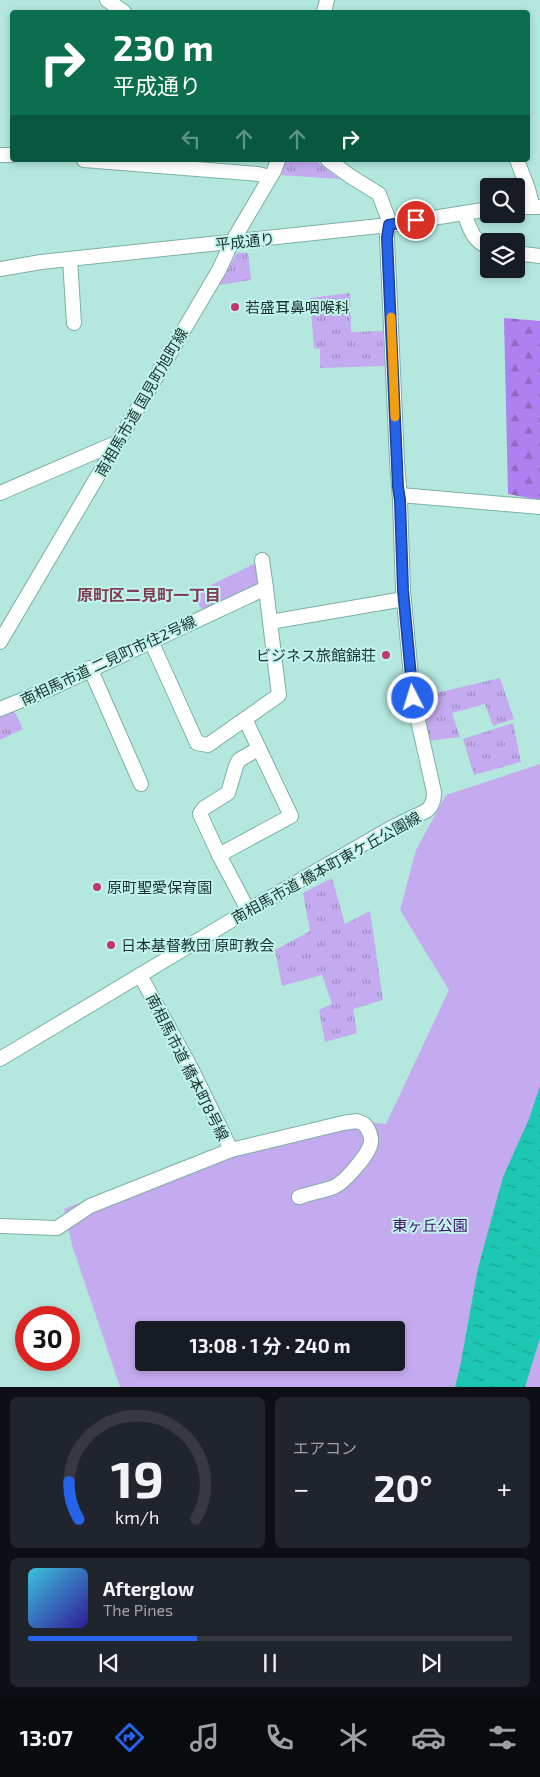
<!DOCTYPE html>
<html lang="ja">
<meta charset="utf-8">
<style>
:root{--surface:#171b24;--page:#20242c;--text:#f1f3f6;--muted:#9ea1a6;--line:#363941;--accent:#2563eb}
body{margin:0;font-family:"Exo 2","Noto Sans JP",sans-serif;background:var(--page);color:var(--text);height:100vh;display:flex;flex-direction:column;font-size:19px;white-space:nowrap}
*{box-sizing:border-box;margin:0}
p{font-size:16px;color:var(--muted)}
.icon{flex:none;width:28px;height:28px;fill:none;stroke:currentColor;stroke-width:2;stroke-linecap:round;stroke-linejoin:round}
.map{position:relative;height:1387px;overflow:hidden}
.drawer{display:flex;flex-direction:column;gap:10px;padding:10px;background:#0d0f14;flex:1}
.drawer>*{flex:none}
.top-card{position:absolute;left:10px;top:10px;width:520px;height:152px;border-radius:5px;box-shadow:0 2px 8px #0003;background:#0b6e4f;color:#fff;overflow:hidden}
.buttons{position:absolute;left:480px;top:178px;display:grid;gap:10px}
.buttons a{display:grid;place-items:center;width:45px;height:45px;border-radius:5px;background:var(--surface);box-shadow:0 2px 8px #0003;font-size:25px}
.speed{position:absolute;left:15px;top:1306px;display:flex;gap:10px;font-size:25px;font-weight:700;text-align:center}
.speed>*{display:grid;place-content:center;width:65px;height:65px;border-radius:50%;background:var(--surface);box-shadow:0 2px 8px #0003;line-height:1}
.speed .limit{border:8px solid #d22;background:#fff;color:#111}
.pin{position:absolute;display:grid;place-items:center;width:42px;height:42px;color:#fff;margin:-21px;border:2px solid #fff;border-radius:50%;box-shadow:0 1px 5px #0007}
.me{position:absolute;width:55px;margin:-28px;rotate:355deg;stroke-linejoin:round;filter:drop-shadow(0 0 4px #0008)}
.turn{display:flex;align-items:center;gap:18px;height:105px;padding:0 20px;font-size:22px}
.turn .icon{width:65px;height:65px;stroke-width:2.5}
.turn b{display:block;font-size:35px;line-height:42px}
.lanes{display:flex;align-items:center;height:48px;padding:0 20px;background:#0003;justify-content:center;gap:25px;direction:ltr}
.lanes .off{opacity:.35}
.big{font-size:38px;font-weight:700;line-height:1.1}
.drawer .widget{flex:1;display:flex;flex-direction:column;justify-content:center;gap:8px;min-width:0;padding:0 18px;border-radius:8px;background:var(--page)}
.drawer .dial{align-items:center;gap:0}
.dial svg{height:130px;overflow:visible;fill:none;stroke:var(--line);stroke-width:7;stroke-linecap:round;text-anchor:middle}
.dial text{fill:var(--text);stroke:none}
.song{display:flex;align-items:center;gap:15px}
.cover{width:60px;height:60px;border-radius:8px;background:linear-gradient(135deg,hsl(190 70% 55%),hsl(250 70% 35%))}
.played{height:5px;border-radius:2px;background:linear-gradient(90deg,var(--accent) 35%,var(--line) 35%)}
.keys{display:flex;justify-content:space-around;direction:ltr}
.heat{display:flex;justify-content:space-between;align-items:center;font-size:28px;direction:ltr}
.drawer .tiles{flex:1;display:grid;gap:10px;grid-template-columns:1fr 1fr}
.widget:last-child{grid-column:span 2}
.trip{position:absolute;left:135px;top:1321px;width:270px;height:50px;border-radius:5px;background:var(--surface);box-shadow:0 2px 8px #0003;font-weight:700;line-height:50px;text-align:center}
.dock{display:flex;height:80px;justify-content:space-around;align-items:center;background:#090b0e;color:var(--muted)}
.dock .icon{width:35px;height:35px}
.dock .active{color:var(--accent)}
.dock b{font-size:22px;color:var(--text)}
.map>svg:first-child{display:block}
.grass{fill:url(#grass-tufts)}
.forest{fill:url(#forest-firs)}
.park{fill:#c4aaef;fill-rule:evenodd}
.water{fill:url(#water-ripples)}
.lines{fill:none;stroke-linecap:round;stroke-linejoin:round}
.minor-casing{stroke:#7dafa5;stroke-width:16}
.minor{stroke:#fff;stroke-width:14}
.route-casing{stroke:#184099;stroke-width:12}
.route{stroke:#2563eb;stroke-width:9}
.slow{stroke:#f59e0b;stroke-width:9}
.poi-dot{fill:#c1366c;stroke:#c1f5eb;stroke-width:2}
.labels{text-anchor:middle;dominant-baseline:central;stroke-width:4;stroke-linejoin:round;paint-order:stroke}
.street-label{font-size:15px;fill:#1c312d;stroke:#c1f5eb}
.poi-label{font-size:15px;fill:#1c312d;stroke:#c1f5eb;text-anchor:start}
.park-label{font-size:15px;fill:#410b70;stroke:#c1f5eb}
.neighbourhood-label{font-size:16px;font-weight:bold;fill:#833c53;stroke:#c1f5eb}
</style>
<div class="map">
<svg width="540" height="1387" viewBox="0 0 540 1387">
<defs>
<pattern id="grass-tufts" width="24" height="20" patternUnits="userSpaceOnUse" patternTransform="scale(1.25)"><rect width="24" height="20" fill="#c4aaef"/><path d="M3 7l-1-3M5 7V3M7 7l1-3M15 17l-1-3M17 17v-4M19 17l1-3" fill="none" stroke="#9e8bc2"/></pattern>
<pattern id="forest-firs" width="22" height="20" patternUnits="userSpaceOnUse" patternTransform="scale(1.25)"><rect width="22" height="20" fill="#af81f0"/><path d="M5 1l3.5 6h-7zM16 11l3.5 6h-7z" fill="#8e6ac3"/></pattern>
<pattern id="water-ripples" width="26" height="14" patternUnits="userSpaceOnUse" patternTransform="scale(1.25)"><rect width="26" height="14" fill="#1dc7b2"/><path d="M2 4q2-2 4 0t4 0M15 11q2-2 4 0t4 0" fill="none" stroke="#19a291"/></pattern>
</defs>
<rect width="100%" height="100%" fill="#b4e8de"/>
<g class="grass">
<polygon points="287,160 314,160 340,179 279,175"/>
<polygon points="237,253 248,253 251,280 219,285"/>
<polygon points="350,293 351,332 383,331 385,366 320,368 320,349 314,348 310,298"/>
<polygon points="500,678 514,719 493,726 485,704 452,713 460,737 428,741 419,697"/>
<polygon points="12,707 23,729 0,740 0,712"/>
<polygon points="513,723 521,762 474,775 463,739"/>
<polygon points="332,878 345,924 370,911 383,1000 353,1009 357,1033 325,1042 319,1010 332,1004 322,975 282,986 275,950 310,931 303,893"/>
</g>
<polygon class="forest" points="504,318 540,321 540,500 508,494"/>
<g class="park">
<polygon points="258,562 261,585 205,611 200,607 195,593"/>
<path d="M 540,764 L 540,1387 L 120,1387 L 72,1245 L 64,1209 L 180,1165 L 336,1118 L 386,1124 L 449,990 L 400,910 L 416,850 L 446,795 ZM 144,1330 L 396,1330 L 396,1362 L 144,1362 Z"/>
</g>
<polygon class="water" points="540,1086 540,1338 525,1387 455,1387 460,1367 478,1268 503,1177 529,1119"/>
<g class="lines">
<g class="minor-casing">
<g id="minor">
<polyline points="107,0 124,12"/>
<polyline points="324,12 327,0"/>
<polyline points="0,155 12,155"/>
<polyline points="84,160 258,174 270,177"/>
<polyline points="517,160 527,186 533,207"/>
<polyline points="516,207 540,207"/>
<path d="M 464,213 C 470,228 472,241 489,247"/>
<polyline points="516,253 540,256"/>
<polyline points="70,259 74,323"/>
<polyline points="0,269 41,262 389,225 489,209"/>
<polyline points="0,493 116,443"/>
<polyline points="400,495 540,507"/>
<polyline points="262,560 266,588"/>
<polyline points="151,641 197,743 208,745 279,695 270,622 404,599"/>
<polyline points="0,642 219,270 232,242 274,171 278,160"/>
<polyline points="90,668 141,784"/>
<polyline points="0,709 54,687 266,588 270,622"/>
<polyline points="245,719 291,816 219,855 248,910"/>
<polyline points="219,855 200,814 204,808 228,793 236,766 239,760 258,749"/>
<path d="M 0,1059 L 242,914 L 391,828 L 426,811 C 432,807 434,799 434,792 L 413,698 L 403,590 L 400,500 L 397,461 L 387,238 L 388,218 L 379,194 L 350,176 L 328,160"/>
<path d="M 231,1150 L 343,1123 L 357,1121 L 364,1124 C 369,1129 373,1139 370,1146 C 366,1157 345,1182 334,1187 C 323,1191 311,1193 299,1197"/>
<polyline points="0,1226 57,1228 90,1206 231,1150 191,1068 140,975"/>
</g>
</g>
<use href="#minor" class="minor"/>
</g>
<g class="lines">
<g class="route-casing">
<polyline id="route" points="413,698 403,590 400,500 398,487 387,238 389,225 416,220"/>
</g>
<use href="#route" class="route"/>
<polyline class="slow" points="391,317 395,417"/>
</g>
<g class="poi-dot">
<circle cx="235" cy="307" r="5"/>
<circle cx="386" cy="655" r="5"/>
<circle cx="97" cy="887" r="5"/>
<circle cx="111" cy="945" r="5"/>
</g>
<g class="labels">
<g class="street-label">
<text transform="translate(245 241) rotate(-6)">平成通り</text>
<text transform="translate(141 402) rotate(-60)">南相馬市道 国見町旭町線</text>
<text transform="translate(108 660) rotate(-25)">南相馬市道 二見町市住2号線</text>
<text transform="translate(326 867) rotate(-29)">南相馬市道 橋本町東ケ丘公園線</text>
<text transform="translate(188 1067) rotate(63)">南相馬市道 橋本町8号線</text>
</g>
<g class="poi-label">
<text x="245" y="307">若盛耳鼻咽喉科</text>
<text x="376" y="655" text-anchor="end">ビジネス旅館錦荘</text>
<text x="107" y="887">原町聖愛保育園</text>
<text x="121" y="945">日本基督教団 原町教会</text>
</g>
<g class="park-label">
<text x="430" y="1225">東ヶ丘公園</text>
</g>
<g class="neighbourhood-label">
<text x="149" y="594">原町区二見町一丁目</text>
</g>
</g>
</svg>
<div class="buttons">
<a><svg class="icon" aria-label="search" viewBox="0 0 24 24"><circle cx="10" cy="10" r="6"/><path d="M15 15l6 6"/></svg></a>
<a><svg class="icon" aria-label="layers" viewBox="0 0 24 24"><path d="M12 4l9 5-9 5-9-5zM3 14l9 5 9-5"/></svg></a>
</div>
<div class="speed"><div class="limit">30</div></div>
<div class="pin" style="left:416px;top:220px;background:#d93025"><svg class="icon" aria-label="arrive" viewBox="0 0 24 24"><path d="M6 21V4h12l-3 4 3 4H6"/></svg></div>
<svg class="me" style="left:413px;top:698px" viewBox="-20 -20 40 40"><circle r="17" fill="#2563eb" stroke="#fff" stroke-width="3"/><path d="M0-11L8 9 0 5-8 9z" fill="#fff"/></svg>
<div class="trip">13:08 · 1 分 · 240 m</div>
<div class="top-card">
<div class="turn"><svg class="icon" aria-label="right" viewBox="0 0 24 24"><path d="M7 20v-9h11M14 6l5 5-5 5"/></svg><div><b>230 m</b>平成通り</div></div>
<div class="lanes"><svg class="icon off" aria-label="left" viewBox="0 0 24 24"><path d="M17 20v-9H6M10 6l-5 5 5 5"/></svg><svg class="icon off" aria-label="ahead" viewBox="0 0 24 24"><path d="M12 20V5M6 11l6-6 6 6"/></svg><svg class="icon off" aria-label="ahead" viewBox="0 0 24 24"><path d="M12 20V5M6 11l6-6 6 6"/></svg><svg class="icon" aria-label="right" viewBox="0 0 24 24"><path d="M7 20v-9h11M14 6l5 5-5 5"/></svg></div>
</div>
</div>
<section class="drawer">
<div class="tiles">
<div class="widget dial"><svg viewBox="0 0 100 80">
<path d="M14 69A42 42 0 1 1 86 69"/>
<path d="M14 69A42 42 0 0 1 8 46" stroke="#2563eb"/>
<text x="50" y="56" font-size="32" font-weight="700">19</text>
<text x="50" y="72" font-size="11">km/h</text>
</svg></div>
<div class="widget"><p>エアコン</p>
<div class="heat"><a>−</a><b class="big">20°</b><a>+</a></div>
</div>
<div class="widget">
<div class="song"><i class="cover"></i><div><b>Afterglow</b><p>The Pines</p></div></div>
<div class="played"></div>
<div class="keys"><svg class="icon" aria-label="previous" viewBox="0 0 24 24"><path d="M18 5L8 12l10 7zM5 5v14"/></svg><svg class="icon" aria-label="pause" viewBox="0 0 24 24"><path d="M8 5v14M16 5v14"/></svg><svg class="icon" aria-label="next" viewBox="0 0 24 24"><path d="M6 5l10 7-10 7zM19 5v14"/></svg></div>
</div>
</div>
</section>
<nav class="dock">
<b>13:07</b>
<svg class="icon active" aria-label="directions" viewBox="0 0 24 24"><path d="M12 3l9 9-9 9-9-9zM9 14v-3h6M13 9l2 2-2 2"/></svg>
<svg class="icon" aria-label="music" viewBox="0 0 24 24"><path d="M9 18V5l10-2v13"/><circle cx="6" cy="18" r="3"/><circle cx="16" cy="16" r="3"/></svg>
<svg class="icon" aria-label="phone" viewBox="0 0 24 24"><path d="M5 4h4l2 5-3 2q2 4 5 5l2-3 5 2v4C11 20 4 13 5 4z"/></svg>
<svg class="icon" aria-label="climate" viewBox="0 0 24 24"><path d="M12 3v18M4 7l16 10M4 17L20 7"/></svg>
<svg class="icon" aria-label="car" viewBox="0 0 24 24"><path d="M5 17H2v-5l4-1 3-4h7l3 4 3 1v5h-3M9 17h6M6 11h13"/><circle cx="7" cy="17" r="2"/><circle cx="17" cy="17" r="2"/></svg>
<svg class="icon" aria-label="filters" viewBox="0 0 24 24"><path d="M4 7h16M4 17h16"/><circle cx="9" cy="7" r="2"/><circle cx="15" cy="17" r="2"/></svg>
</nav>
